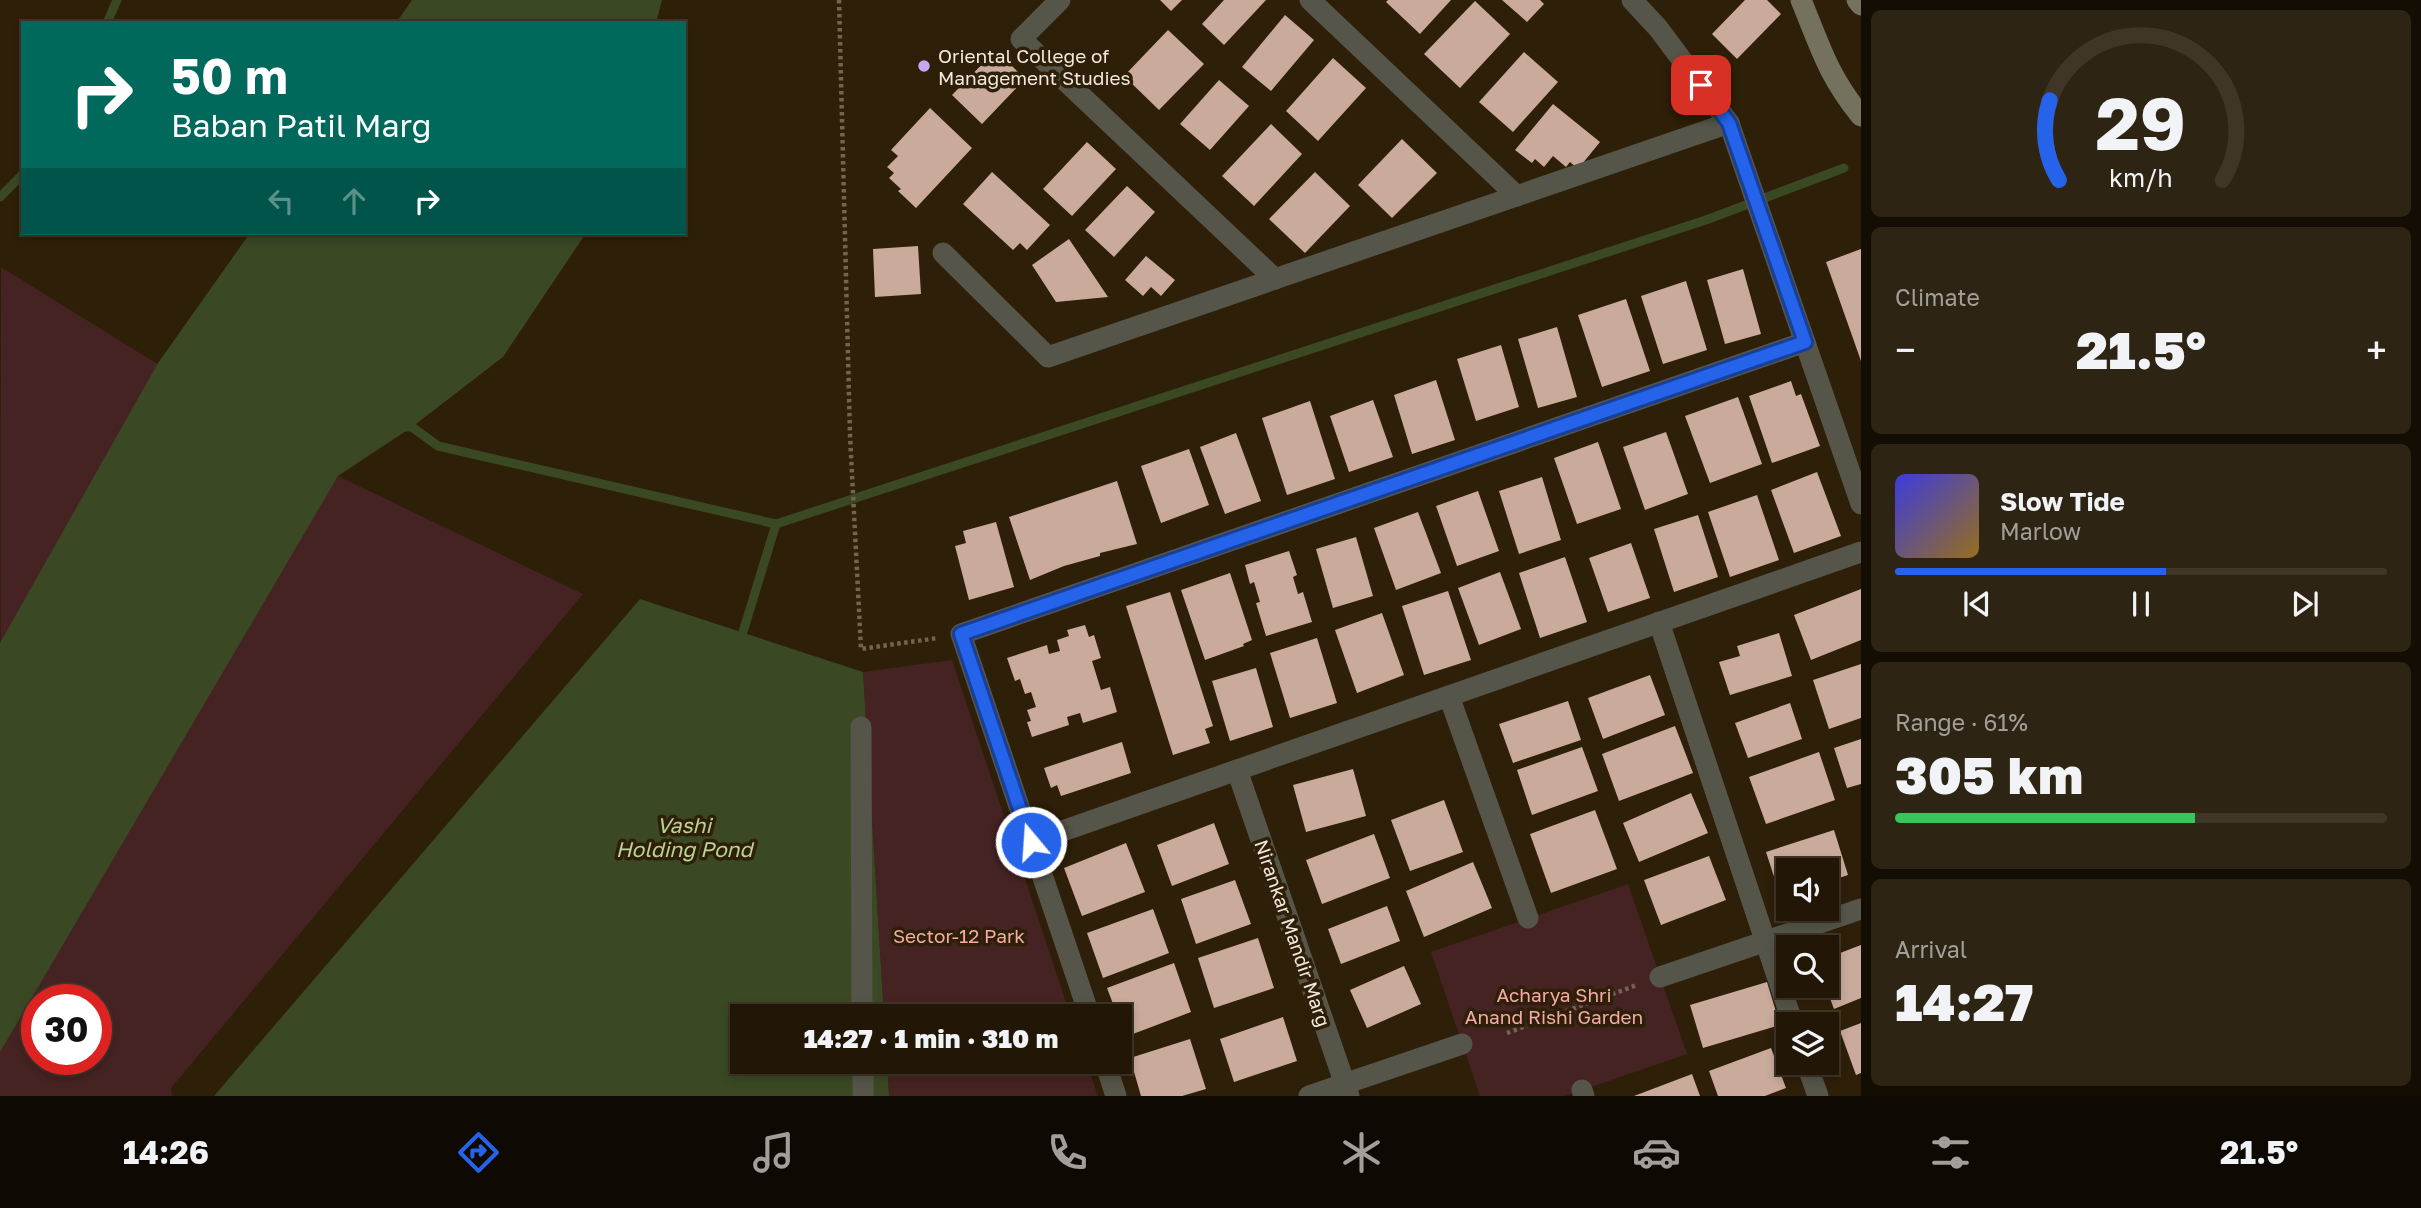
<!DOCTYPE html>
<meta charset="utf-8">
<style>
:root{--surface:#221706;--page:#2e2414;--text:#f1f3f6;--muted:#a29f9b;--line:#3f3628;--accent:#2563eb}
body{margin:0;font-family:"Golos Text",sans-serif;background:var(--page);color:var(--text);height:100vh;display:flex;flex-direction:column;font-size:26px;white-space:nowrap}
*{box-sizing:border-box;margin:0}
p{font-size:23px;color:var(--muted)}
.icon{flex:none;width:38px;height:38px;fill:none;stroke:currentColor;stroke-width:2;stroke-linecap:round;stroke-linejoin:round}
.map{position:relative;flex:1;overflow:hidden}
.side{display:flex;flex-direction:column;gap:10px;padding:10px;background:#130d03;width:560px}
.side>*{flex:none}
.top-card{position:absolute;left:21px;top:21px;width:665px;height:214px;border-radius:0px;box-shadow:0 4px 10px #0003,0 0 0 2px var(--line);background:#00695c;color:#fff;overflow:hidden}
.tools{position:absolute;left:1776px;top:858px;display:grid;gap:14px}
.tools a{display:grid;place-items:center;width:63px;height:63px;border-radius:0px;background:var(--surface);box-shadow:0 4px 10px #0003,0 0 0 2px var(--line);font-size:35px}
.speed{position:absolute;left:21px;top:984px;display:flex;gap:14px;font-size:35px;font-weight:700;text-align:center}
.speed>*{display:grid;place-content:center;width:91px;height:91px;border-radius:50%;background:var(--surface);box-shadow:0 4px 10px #0003,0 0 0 2px var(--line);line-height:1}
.speed .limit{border:10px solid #d22;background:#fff;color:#111}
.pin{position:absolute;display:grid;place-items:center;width:60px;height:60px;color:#fff;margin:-30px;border-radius:14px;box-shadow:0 4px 10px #0006}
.me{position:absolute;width:77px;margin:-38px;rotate:342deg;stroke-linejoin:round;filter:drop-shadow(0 0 5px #0008)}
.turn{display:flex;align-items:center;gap:24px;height:147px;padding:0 35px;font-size:32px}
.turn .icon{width:91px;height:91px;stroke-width:2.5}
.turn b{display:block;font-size:49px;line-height:60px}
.lanes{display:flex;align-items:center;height:66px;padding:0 35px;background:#0003;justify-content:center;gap:35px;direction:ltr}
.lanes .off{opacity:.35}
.big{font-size:52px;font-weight:800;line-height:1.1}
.side .card{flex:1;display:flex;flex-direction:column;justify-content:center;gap:10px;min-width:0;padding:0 24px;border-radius:10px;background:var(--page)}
.side .dial{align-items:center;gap:0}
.dial svg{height:182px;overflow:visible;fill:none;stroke:var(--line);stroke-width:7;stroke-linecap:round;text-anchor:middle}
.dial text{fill:var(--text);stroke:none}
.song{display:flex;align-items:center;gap:21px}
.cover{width:84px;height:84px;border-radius:10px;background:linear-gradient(135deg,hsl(240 70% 55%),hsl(40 70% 35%))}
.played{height:7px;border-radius:4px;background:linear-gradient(90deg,var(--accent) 55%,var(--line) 55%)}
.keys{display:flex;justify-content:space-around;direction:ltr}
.heat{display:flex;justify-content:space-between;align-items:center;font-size:38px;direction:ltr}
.charge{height:10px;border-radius:5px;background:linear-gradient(90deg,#34c759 61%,var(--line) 0)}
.trip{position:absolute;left:730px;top:1004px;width:402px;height:70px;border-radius:0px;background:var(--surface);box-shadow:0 4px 10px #0003,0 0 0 2px var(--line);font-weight:800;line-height:70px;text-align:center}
.dock{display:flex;height:112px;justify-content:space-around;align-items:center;background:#0e0902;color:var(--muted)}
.dock .icon{width:49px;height:49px}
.dock .active{color:var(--accent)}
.dock b{font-size:32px;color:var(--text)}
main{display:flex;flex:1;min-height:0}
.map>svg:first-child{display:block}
.green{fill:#452322;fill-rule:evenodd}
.water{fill:#3a4824}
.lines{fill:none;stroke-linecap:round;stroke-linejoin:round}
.stream{stroke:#3a4824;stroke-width:9}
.building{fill:#c9aa9b}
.path{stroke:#726451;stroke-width:4.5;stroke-dasharray:3.5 3.5;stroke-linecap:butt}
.street{stroke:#565549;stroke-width:21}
.secondary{stroke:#74715e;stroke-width:21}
.route-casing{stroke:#184099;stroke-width:18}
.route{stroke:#2563eb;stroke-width:12}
.poi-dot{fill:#c6a6f0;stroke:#2e1f08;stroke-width:2.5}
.labels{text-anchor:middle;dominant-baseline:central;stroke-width:7;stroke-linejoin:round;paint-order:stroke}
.poi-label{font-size:19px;fill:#f2e8db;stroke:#2e1f08;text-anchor:start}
.street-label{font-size:19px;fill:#f2e8db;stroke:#2e1f08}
.park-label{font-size:19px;fill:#f5aaa7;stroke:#2e1f08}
.water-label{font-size:21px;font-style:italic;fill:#b9d394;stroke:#2e1f08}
</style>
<main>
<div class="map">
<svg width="1861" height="1096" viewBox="0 0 1861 1096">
<rect width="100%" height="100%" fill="#2e1f08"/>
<g class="green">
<path d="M 1,267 L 338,476 L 583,594 L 171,1088 L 172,1096 L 0,1096 ZM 37,999 L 96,999 L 96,1059 L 37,1059 Z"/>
<polygon points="952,660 1071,1017 884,1017 863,672"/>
<polygon points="1628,884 1687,1054 1565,1096 1480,1096 1431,952"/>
<polygon points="887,1062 1086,1062 1098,1096 889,1096"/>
</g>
<g class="water">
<polygon points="412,0 662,0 656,23 396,23"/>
<polygon points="250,233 586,233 503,357 412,427 338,476 0,1052 0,643 158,363"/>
<polygon points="640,599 863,672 884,1017 742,1017 742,1062 887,1062 889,1096 214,1096"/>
</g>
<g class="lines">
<g class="stream">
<polyline points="107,23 117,0"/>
<polyline points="0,197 23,174"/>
<polyline points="401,427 412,427 438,446 776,524 1706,220 1844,168"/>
<polyline points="743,632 776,524"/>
</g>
</g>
<g class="building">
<polygon points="1160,0 1182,0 1171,11"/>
<polygon points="1224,0 1266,0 1224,45 1202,24"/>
<polygon points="1388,0 1451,0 1420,34 1386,2"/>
<polygon points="1502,0 1540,0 1544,4 1527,22"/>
<polygon points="1745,0 1767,0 1781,14 1737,59 1712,34"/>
<polygon points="1475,1 1510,34 1460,88 1424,54"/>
<polygon points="1285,15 1314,40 1271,91 1242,67"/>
<polygon points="1168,30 1204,64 1159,110 1124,76"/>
<polygon points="996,50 1025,79 982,124 952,95"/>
<polygon points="1524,52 1558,82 1513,132 1479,102"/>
<polygon points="1333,58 1366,88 1318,141 1286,111"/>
<polygon points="1219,80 1249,106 1210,150 1180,124"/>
<polygon points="1553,104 1600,142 1578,169 1570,162 1566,167 1553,156 1544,167 1535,159 1532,163 1515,150"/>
<polygon points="930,108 972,148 916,208 898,191 901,189 889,178 894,173 887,167 898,156 891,150"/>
<polygon points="1271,124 1302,154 1254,206 1222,176"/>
<polygon points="1402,139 1437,173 1392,218 1358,185"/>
<polygon points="1087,142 1116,169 1072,216 1043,189"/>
<polygon points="992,172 1050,225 1027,250 1020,243 1013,250 963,204"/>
<polygon points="1315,172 1350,206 1305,253 1269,219"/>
<polygon points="1127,186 1155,212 1114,257 1085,230"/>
<polygon points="1069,239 1108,297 1056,302 1032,265"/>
<polygon points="918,246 921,294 875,297 873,249"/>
<polygon points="1861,249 1861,361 1826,262"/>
<polygon points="1146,256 1175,280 1161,296 1151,287 1143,296 1125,280"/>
<polygon points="1743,269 1761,334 1725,344 1707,280"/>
<polygon points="1686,281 1707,350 1663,364 1641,296"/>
<polygon points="1626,299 1650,371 1602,387 1578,315"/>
<polygon points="1557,327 1577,397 1538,408 1518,339"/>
<polygon points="1501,345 1519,407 1476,421 1457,359"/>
<polygon points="1436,380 1455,440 1412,454 1394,395"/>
<polygon points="1791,381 1796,396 1801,394 1820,446 1772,463 1749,396"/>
<polygon points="1738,397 1762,464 1710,483 1685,416"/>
<polygon points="1373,400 1393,457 1349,472 1330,416"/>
<polygon points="1310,401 1335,479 1287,495 1262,418"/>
<polygon points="1666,432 1688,494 1645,510 1623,447"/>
<polygon points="1236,433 1261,501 1225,514 1200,447"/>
<polygon points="1598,442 1621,509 1577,524 1554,458"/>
<polygon points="1189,449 1209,505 1161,523 1141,466"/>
<polygon points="1817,472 1841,536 1794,553 1771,490"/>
<polygon points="1542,477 1561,540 1519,554 1499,491"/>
<polygon points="1117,481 1137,544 1100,553 1100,556 1064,566 1030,580 1009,517"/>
<polygon points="1478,491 1499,551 1457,566 1436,506"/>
<polygon points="1757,495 1779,560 1730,577 1708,512"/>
<polygon points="1418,512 1441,573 1396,590 1374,528"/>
<polygon points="1698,515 1718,577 1674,592 1654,529"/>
<polygon points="996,522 1014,587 969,600 955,546 966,543 963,531"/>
<polygon points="1356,537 1373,596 1333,608 1316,549"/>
<polygon points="1631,543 1650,598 1608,612 1589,558"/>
<polygon points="1289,551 1297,575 1293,577 1298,594 1303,592 1312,622 1266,636 1256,603 1260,602 1254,582 1250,584 1245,565"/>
<polygon points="1565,557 1587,622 1540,638 1519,573"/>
<polygon points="1500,572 1521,629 1479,645 1458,588"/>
<polygon points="1230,573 1252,640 1243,644 1244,646 1205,660 1181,590"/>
<polygon points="1861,589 1861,640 1811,660 1794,615"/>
<polygon points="1448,591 1471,660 1424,675 1402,606"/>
<polygon points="1170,592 1213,726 1205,729 1210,743 1173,755 1126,606"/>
<polygon points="1382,613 1404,675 1357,693 1335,630"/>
<polygon points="1085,625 1089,637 1094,635 1101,658 1092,661 1101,690 1110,687 1117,712 1083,723 1080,713 1067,717 1069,725 1032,737 1027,722 1031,721 1027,710 1036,707 1031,692 1025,694 1020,679 1015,681 1007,658 1047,645 1049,654 1060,651 1057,640 1069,636 1067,630"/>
<polygon points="1779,633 1792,676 1730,695 1719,662 1740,656 1737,646"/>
<polygon points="1317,638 1337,703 1290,718 1270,653"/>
<polygon points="1861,664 1861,718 1829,729 1813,680"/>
<polygon points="1256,668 1273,727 1230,741 1212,681"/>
<polygon points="1650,675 1665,715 1603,739 1588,698"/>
<polygon points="1568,701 1581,740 1513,763 1499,724"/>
<polygon points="1790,703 1802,739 1748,758 1735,723"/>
<polygon points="1675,726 1693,773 1619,801 1602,754"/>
<polygon points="1861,739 1861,784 1847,788 1834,748"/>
<polygon points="1122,742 1131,773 1061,796 1057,785 1051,788 1044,768"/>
<polygon points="1582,747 1598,791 1532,815 1517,770"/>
<polygon points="1819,752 1835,800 1766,824 1749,777"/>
<polygon points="1353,769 1366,816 1306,832 1293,785"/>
<polygon points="1691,793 1708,833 1639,862 1623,823"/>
<polygon points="1444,800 1463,852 1410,871 1391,820"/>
<polygon points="1595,810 1617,869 1551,893 1530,834"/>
<polygon points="1214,823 1229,864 1172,886 1157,845"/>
<polygon points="1834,830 1848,875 1827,882 1827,870 1788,870 1788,895 1781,898 1766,852"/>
<polygon points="1374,834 1390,878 1322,904 1306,860"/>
<polygon points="1126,843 1145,892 1082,916 1064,868"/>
<polygon points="1709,856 1726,900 1661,925 1644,880"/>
<polygon points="1473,862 1492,908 1424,937 1406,891"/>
<polygon points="1235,880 1251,924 1196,944 1181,899"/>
<polygon points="1387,906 1400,941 1341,964 1328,929"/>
<polygon points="1153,909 1169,953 1103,978 1087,933"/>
<polygon points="1258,938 1274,988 1214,1008 1198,958"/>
<polygon points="1861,945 1861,998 1834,1009 1825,985 1827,985 1827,958"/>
<polygon points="1174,963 1191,1012 1125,1037 1120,1017 1118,1017 1107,988"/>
<polygon points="1404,966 1421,1004 1367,1028 1350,990"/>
<polygon points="1767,982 1780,1025 1703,1048 1690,1005"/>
<polygon points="1283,1017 1297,1061 1234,1082 1220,1039"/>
<polygon points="1861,1023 1861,1073 1856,1075 1840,1031"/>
<polygon points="1190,1039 1206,1089 1182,1096 1141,1096 1130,1058"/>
<polygon points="1771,1048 1786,1088 1765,1096 1718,1096 1709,1071"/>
<polygon points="1692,1074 1700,1096 1634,1096"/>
</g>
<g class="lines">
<g class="path">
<polyline points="839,0 850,435 861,649 938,638"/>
<polyline points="1507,1033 1637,985"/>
</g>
<g class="street">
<polyline points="1060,0 1021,39 1275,279"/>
<polyline points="1310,0 1517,196"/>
<polyline points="1632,0 1658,28 1729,123 1861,504"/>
<polyline points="943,253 1048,357 1729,123"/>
<polyline points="1659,622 1793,1024"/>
<polyline points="1449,696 1528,918"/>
<polyline points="861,727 862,1017"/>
<polyline points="1237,770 1349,1096"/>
<polyline points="1031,842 1861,552"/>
<polyline points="1660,977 1861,909"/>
<polyline points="1090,1017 961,634 1805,342"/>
<polyline points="863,1062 863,1096"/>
<polyline points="1105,1062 1116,1096"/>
<polyline points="1806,1062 1818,1096"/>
<polyline points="1582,1090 1584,1096"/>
<polyline points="1309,1096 1462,1044"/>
</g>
<g class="secondary">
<path d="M 1801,0 C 1820,46 1828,76 1861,116"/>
<polyline points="1857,0 1861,5"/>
</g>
</g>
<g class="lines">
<g class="route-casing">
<polyline id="route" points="1031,842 961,634 1805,342 1729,123 1701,85"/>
</g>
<use href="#route" class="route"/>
</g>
<circle class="poi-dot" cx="924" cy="66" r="7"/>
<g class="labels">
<g class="poi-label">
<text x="938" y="55">Oriental College of<tspan x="938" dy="22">Management Studies</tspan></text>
</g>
<g class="street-label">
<text transform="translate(1293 933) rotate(71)">Nirankar Mandir Marg</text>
</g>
<g class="park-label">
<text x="959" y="935">Sector-12 Park</text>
<text x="1554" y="994">Acharya Shri<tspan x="1554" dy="22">Anand Rishi Garden</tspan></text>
</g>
<g class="water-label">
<text x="684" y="825">Vashi<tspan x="684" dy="24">Holding Pond</tspan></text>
</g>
</g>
</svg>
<div class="tools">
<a><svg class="icon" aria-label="sound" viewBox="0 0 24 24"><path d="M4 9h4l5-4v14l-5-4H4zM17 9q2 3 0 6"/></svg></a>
<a><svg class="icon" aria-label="search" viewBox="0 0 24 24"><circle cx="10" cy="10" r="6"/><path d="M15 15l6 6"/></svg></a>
<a><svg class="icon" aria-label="layers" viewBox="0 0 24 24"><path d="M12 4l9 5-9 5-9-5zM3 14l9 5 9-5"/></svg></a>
</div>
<div class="speed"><div class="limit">30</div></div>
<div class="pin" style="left:1701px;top:85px;background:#d93025"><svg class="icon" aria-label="arrive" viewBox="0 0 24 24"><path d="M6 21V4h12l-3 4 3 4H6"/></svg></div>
<svg class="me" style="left:1031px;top:842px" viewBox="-20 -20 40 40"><circle r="17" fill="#2563eb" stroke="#fff" stroke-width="3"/><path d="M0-11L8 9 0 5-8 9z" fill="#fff"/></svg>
<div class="trip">14:27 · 1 min · 310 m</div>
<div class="top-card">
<div class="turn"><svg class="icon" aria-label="right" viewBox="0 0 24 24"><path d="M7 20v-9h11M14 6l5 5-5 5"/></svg><div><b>50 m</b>Baban Patil Marg</div></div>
<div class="lanes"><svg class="icon off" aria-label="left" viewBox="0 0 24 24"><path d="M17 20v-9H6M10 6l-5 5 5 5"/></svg><svg class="icon off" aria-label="ahead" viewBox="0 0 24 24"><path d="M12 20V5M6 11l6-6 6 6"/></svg><svg class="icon" aria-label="right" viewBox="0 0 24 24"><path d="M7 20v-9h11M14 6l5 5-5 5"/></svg></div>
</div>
</div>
<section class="side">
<div class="card dial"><svg viewBox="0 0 100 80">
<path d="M14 69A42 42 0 1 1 86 69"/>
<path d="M14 69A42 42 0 0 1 10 34" stroke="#2563eb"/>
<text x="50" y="56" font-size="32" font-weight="700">29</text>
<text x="50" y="72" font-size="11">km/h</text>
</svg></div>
<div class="card"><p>Climate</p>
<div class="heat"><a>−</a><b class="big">21.5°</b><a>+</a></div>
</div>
<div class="card">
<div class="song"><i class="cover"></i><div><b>Slow Tide</b><p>Marlow</p></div></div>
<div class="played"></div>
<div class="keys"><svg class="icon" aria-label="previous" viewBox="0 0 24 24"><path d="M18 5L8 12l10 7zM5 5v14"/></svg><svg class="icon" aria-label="pause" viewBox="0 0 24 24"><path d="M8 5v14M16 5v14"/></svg><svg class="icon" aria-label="next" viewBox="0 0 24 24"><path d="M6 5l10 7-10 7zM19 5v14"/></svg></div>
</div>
<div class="card"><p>Range · 61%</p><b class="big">305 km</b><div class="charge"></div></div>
<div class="card"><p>Arrival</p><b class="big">14:27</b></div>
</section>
</main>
<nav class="dock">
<b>14:26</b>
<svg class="icon active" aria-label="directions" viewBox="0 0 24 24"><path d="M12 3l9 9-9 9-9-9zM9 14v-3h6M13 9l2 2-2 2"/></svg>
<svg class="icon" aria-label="music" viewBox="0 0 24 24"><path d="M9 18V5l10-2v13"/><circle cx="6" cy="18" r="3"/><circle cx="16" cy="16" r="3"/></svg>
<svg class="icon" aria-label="phone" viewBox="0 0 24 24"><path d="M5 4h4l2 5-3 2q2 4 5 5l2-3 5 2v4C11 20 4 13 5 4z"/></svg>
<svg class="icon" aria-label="climate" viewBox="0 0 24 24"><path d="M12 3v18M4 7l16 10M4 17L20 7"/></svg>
<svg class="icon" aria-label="car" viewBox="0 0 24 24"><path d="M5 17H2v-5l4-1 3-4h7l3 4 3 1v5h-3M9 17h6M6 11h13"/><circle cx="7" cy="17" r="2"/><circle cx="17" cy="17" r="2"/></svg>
<svg class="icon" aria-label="filters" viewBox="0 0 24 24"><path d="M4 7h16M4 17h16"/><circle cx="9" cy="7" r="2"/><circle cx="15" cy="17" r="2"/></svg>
<b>21.5°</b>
</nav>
